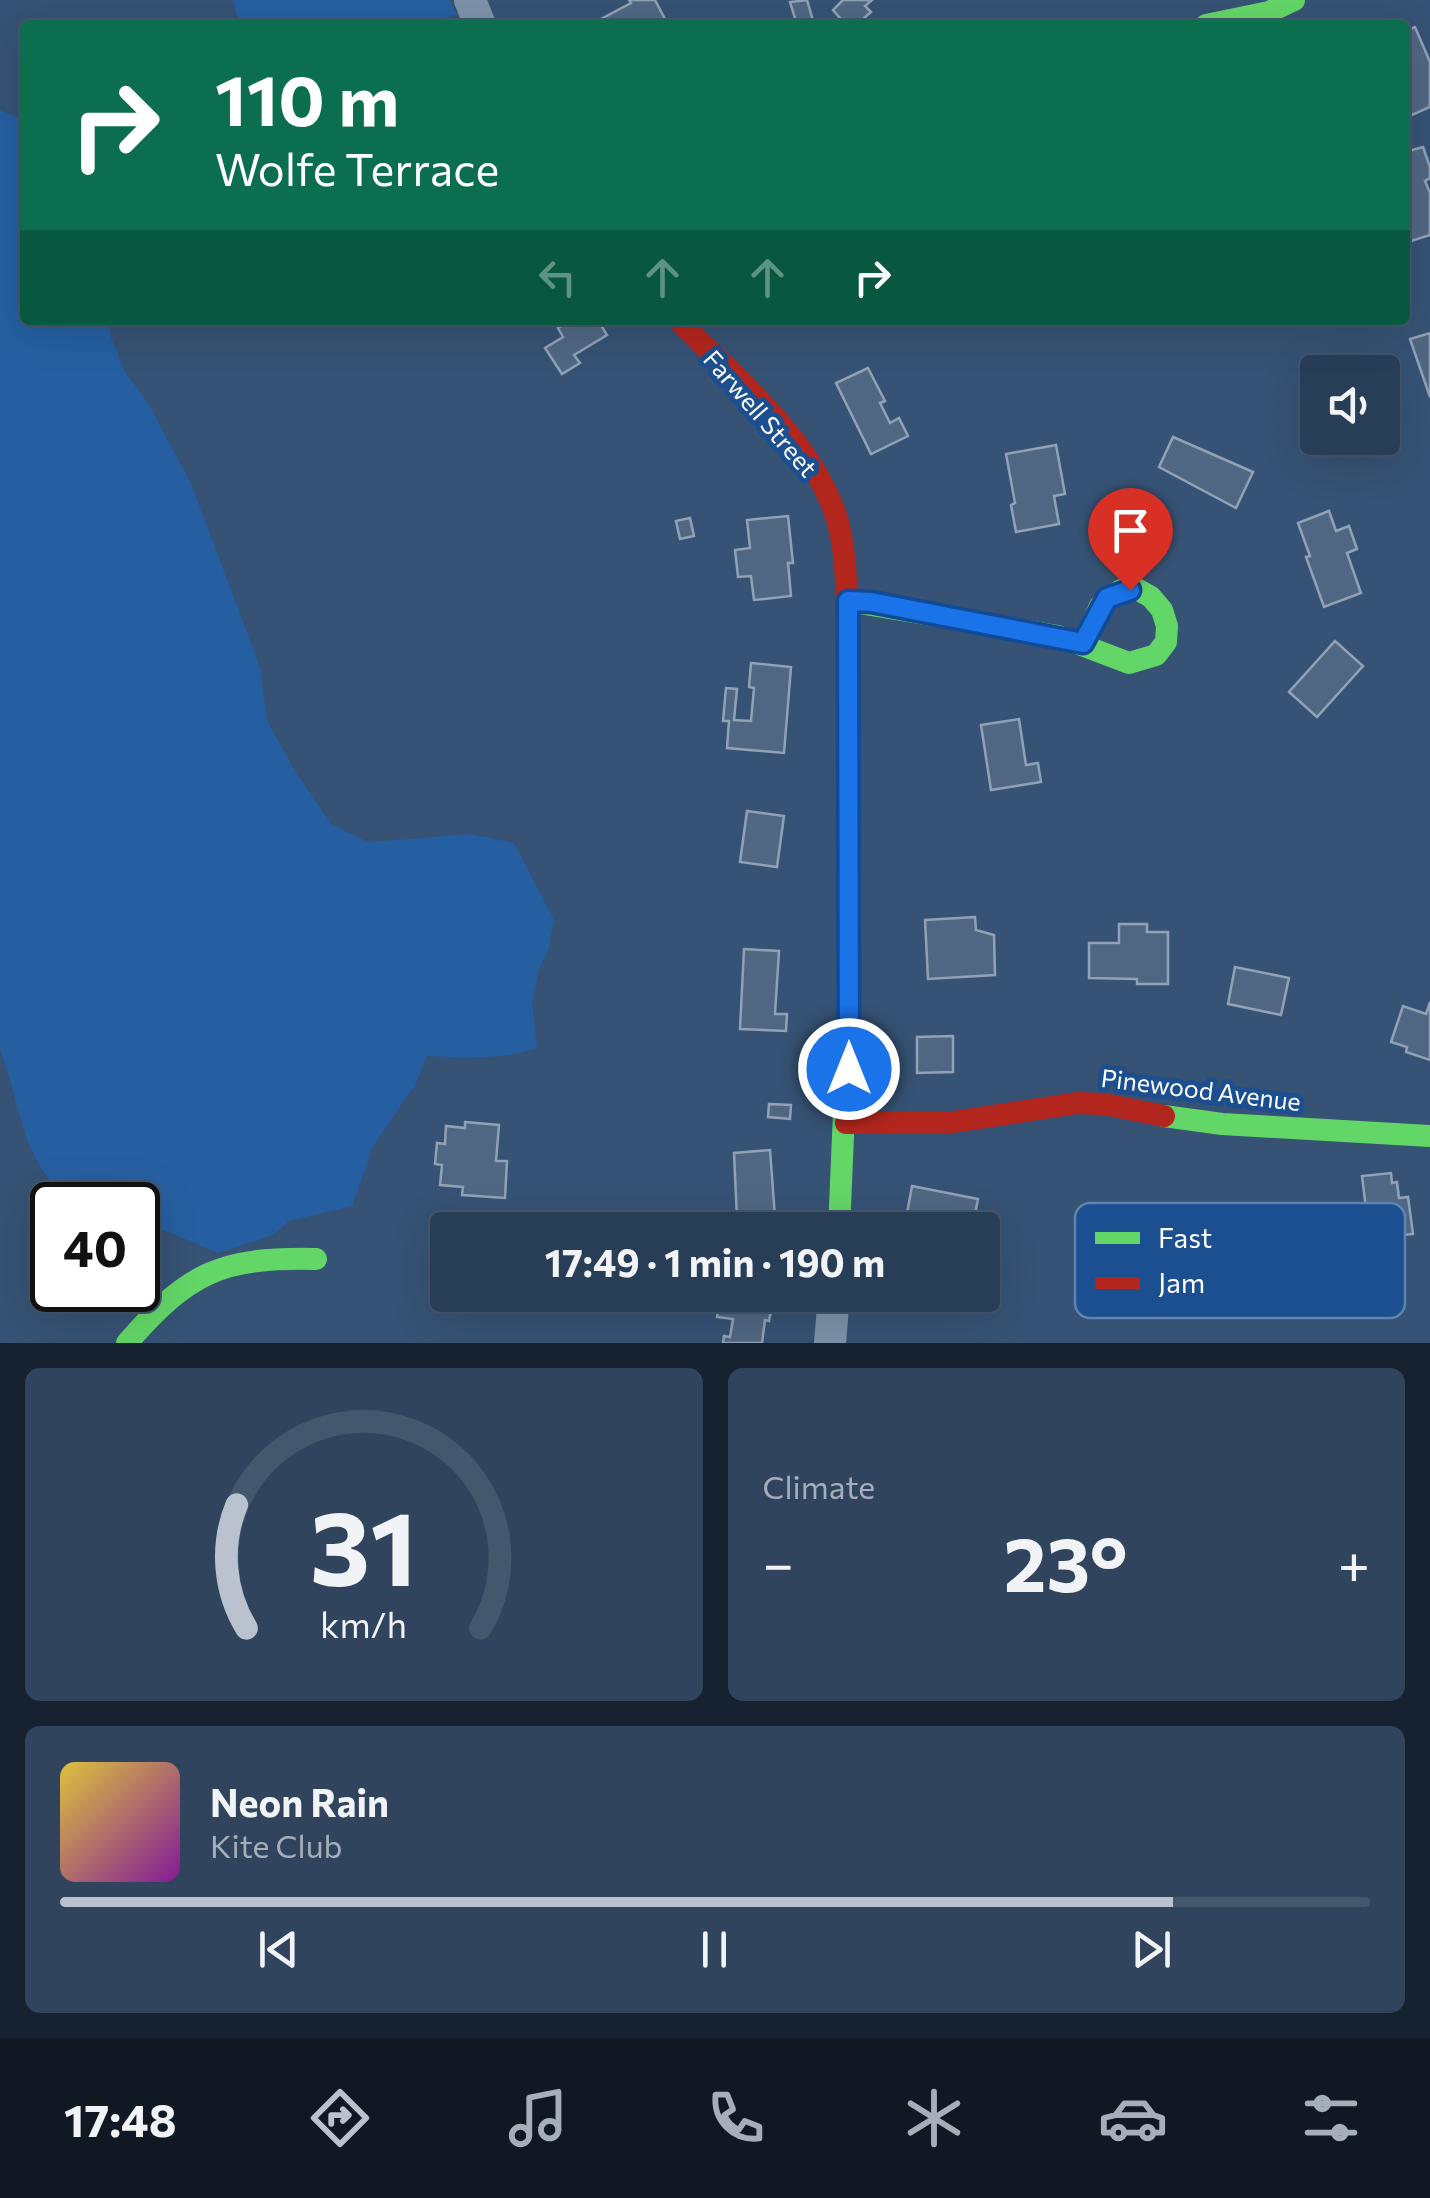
<!DOCTYPE html>
<meta charset="utf-8">
<style>
:root{--surface:#283e57;--page:#30455d;--text:#f1f3f6;--muted:#a5aeba;--line:#44576d;--accent:#b9c2ce}
body{margin:0;font-family:Commissioner,sans-serif;background:var(--page);color:var(--text);height:100vh;display:flex;flex-direction:column;font-size:38px;white-space:nowrap}
*{box-sizing:border-box;margin:0}
p{font-size:32px;color:var(--muted)}
.icon{flex:none;width:55px;height:55px;fill:none;stroke:currentColor;stroke-width:2;stroke-linecap:round;stroke-linejoin:round}
.map{position:relative;height:1343px;overflow:hidden}
.drawer{display:flex;flex-direction:column;gap:25px;padding:25px;background:#162230;flex:1}
.drawer>*{flex:none}
.hud{position:absolute;left:20px;top:20px;width:1390px;height:305px;border-radius:10px;box-shadow:0 10px 40px #0002,0 0 0 2px var(--line);background:#0b6e4f;color:#fff;overflow:hidden}
.controls{position:absolute;left:1300px;top:355px;display:grid;gap:20px}
.controls a{display:grid;place-items:center;width:100px;height:100px;border-radius:10px;background:var(--surface);box-shadow:0 10px 40px #0002,0 0 0 2px var(--line);font-size:50px}
.speed{position:absolute;left:30px;top:1182px;display:flex;gap:20px;font-size:50px;font-weight:700;text-align:center}
.speed>*{display:grid;place-content:center;width:130px;height:130px;border-radius:50%;background:var(--surface);box-shadow:0 10px 40px #0002,0 0 0 2px var(--line);line-height:1}
.speed .limit{border:5px solid #111;border-radius:15px;background:#fff;color:#111}
.pin{position:absolute;display:grid;place-items:center;width:85px;height:85px;color:#fff;margin:-102px -42px;border-radius:50% 50% 50% 0;rotate:-45deg;box-shadow:0 0 10px #0007}
.pin .icon{rotate:45deg}
.me{position:absolute;width:110px;margin:-55px;rotate:0deg;stroke-linejoin:round;filter:drop-shadow(0 0 8px #0008)}
.turn{display:flex;align-items:center;gap:35px;height:210px;padding:0 30px;font-size:45px}
.turn .icon{width:130px;height:130px;stroke-width:2.5}
.turn b{display:block;font-size:70px;line-height:85px}
.lanes{display:flex;align-items:center;height:95px;padding:0 30px;background:#0003;justify-content:center;gap:50px;direction:ltr}
.lanes .off{opacity:.35}
.big{font-size:75px;font-weight:700;line-height:1.1}
.drawer .tile{flex:1;display:flex;flex-direction:column;justify-content:center;gap:15px;min-width:0;padding:0 35px;border-radius:15px;background:var(--page)}
.drawer .dial{align-items:center;gap:0}
.dial svg{height:260px;overflow:visible;fill:none;stroke:var(--line);stroke-width:7;stroke-linecap:round;text-anchor:middle}
.dial text{fill:var(--text);stroke:none}
.song{display:flex;align-items:center;gap:30px}
.cover{width:120px;height:120px;border-radius:15px;background:linear-gradient(135deg,hsl(50 70% 55%),hsl(290 70% 35%))}
.played{height:10px;border-radius:5px;background:linear-gradient(90deg,var(--accent) 85%,var(--line) 85%)}
.keys{display:flex;justify-content:space-around;direction:ltr}
.heat{display:flex;justify-content:space-between;align-items:center;font-size:55px;direction:ltr}
.drawer .tiles{flex:1;display:grid;gap:25px;grid-template-columns:1fr 1fr}
.tile:last-child{grid-column:span 2}
.trip{position:absolute;left:430px;top:1212px;width:570px;height:100px;border-radius:10px;background:var(--surface);box-shadow:0 10px 40px #0002,0 0 0 2px var(--line);font-weight:700;line-height:100px;text-align:center}
.tab-bar{display:flex;height:160px;justify-content:space-around;align-items:center;background:#101923;color:var(--muted)}
.tab-bar .icon{width:70px;height:70px}
.tab-bar .active{color:var(--accent)}
.tab-bar b{font-size:45px;color:var(--text)}
.map>svg:first-child{display:block}
.green{fill:#265fa1}
.building{fill:#506783;stroke:#92a2b6;stroke-width:2.5}
.lines{fill:none;stroke-linecap:round;stroke-linejoin:round}
.street{stroke:#7d92a8;stroke-width:32}
.fast{stroke:#63d668;stroke-width:22}
.jam{stroke:#b3261e;stroke-width:22}
.route-casing{stroke:#114b97;stroke-width:25}
.route{stroke:#1a73e8;stroke-width:18}
.labels{text-anchor:middle;dominant-baseline:central;stroke-width:10;stroke-linejoin:round;paint-order:stroke}
.street-label{font-size:25px;fill:#fff;stroke:#1b4f8f}
.key{fill:#1b4f8f;stroke:#5f84b1;stroke-width:2.5}
.key-label{font-size:28px;fill:#fff}
</style>
<div class="map">
<svg width="1430" height="1343" viewBox="0 0 1430 1343">
<rect width="100%" height="100%" fill="#365274"/>
<g class="green">
<polygon points="233,0 449,0 457,14 429,25 240,25"/>
<path d="M 0,110 L 25,121 L 25,320 L 109,320 L 110,334 L 125,372 L 148,403 L 192,486 L 260,667 L 267,720 L 293,768 L 331,824 L 368,842 L 471,834 L 514,843 L 554,920 L 548,951 L 539,969 L 532,1002 L 537,1048 C 501,1060 465,1058 427,1056 L 415,1085 L 373,1146 L 352,1206 L 289,1221 L 273,1235 L 218,1253 L 138,1219 L 138,1205 C 114,1205 81,1207 61,1191 C 20,1157 18,1092 0,1049 Z"/>
</g>
<g class="building">
<polygon points="629,0 655,0 667,23 601,25 599,20 631,3"/>
<polygon points="807,0 814,24 797,25 790,2"/>
<polygon points="843,0 872,0 865,6 871,12 856,25 846,25 833,10"/>
<polygon points="1415,27 1430,62 1430,107 1405,118 1405,31"/>
<polygon points="1423,147 1430,167 1430,178 1425,181 1430,193 1430,235 1405,243 1405,152"/>
<polygon points="571,320 598,320 607,335 574,355 580,363 562,374 545,348 563,337 558,328"/>
<polygon points="1430,333 1430,397 1410,339"/>
<polygon points="868,368 885,401 880,403 890,423 899,418 908,436 871,454 836,383"/>
<polygon points="1173,437 1253,472 1236,508 1159,467"/>
<polygon points="1056,445 1065,494 1054,496 1059,524 1016,532 1011,505 1015,503 1006,454"/>
<polygon points="1329,511 1336,531 1349,526 1357,549 1347,553 1361,593 1324,607 1306,557 1310,556 1298,523"/>
<polygon points="788,516 793,563 788,563 791,596 754,600 751,576 738,577 735,550 750,548 747,520"/>
<polygon points="690,518 694,536 680,539 676,521"/>
<polygon points="1335,641 1363,666 1317,717 1289,692"/>
<polygon points="751,663 791,667 784,753 727,748 729,721 723,721 726,688 737,689 734,720 751,721 754,688 749,687"/>
<polygon points="1019,719 1026,765 1038,763 1041,782 991,790 981,725"/>
<polygon points="747,811 784,816 777,867 740,862"/>
<polygon points="975,917 976,930 994,935 995,975 928,979 925,920"/>
<polygon points="1119,924 1147,924 1147,932 1168,932 1168,984 1137,984 1137,979 1089,978 1089,943 1119,943"/>
<polygon points="744,949 779,951 775,1014 787,1014 786,1031 740,1029"/>
<polygon points="1235,967 1289,978 1281,1015 1228,1004"/>
<polygon points="1430,1002 1430,1060 1406,1052 1407,1047 1391,1042 1403,1006 1426,1014"/>
<polygon points="953,1036 953,1072 917,1073 917,1037"/>
<polygon points="769,1104 791,1105 790,1119 768,1117"/>
<polygon points="465,1122 499,1125 496,1161 507,1161 505,1198 462,1195 463,1187 440,1185 442,1165 435,1164 437,1143 445,1144 446,1126 465,1128"/>
<polygon points="770,1150 775,1217 737,1219 734,1153"/>
<polygon points="1391,1173 1392,1183 1397,1182 1399,1198 1408,1197 1413,1234 1385,1237 1383,1224 1368,1225 1362,1176"/>
<polygon points="912,1186 978,1199 972,1229 912,1230 914,1220 906,1219"/>
<polygon points="715,1295 768,1295 766,1310 771,1311 769,1321 765,1320 762,1343 723,1343 724,1336 730,1337 733,1319 717,1317 720,1298"/>
</g>
<g class="lines">
<g class="street">
<polyline points="470,0 480,25"/>
<polyline points="830,1343 834,1295"/>
</g>
<g class="fast">
<polyline points="1206,25 1269,12 1294,0"/>
<polyline points="847,601 1058,636 1129,663 1156,655 1166,642 1167,626 1162,610 1151,597 1137,589 1121,590 1100,606 1083,643"/>
<polyline points="1164,1116 1222,1124 1430,1136"/>
<polyline points="839,1230 849,994 847,606"/>
<path d="M 127,1343 C 189,1272 221,1257 316,1259"/>
</g>
<g class="jam">
<path d="M 678,320 C 734,377 808,436 835,513 C 845,543 846,575 847,606"/>
<polyline points="846,1123 953,1122 1077,1103 1104,1104 1164,1116"/>
</g>
</g>
<g class="lines">
<g class="route-casing">
<polyline id="route" points="849,1069 848,601 871,602 1083,643 1107,598 1130,590"/>
</g>
<use href="#route" class="route"/>
</g>
<g class="labels">
<g class="street-label">
<text transform="translate(761 413) rotate(49)">Farwell Street</text>
<text transform="translate(1201 1089) rotate(7)">Pinewood Avenue</text>
</g>
</g>
<rect x="1075" y="1203" width="330" height="115" rx="15" class="key"/>
<rect x="1095" y="1232" width="45" height="12" fill="#63d668"/>
<rect x="1095" y="1277" width="45" height="12" fill="#b3261e"/>
<g class="key-label">
<text x="1158" y="1248">Fast</text>
<text x="1158" y="1293">Jam</text>
</g>
</svg>
<div class="controls">
<a><svg class="icon" aria-label="sound" viewBox="0 0 24 24"><path d="M4 9h4l5-4v14l-5-4H4zM17 9q2 3 0 6"/></svg></a>
</div>
<div class="speed"><div class="limit">40</div></div>
<div class="pin" style="left:1130px;top:590px;background:#d93025"><svg class="icon" aria-label="arrive" viewBox="0 0 24 24"><path d="M6 21V4h12l-3 4 3 4H6"/></svg></div>
<svg class="me" style="left:849px;top:1069px" viewBox="-20 -20 40 40"><circle r="17" fill="#1a73e8" stroke="#fff" stroke-width="3"/><path d="M0-11L8 9 0 5-8 9z" fill="#fff"/></svg>
<div class="trip">17:49 · 1 min · 190 m</div>
<div class="hud">
<div class="turn"><svg class="icon" aria-label="right" viewBox="0 0 24 24"><path d="M7 20v-9h11M14 6l5 5-5 5"/></svg><div><b>110 m</b>Wolfe Terrace</div></div>
<div class="lanes"><svg class="icon off" aria-label="left" viewBox="0 0 24 24"><path d="M17 20v-9H6M10 6l-5 5 5 5"/></svg><svg class="icon off" aria-label="ahead" viewBox="0 0 24 24"><path d="M12 20V5M6 11l6-6 6 6"/></svg><svg class="icon off" aria-label="ahead" viewBox="0 0 24 24"><path d="M12 20V5M6 11l6-6 6 6"/></svg><svg class="icon" aria-label="right" viewBox="0 0 24 24"><path d="M7 20v-9h11M14 6l5 5-5 5"/></svg></div>
</div>
</div>
<section class="drawer">
<div class="tiles">
<div class="tile dial"><svg viewBox="0 0 100 80">
<path d="M14 69A42 42 0 1 1 86 69"/>
<path d="M14 69A42 42 0 0 1 11 31" stroke="#b9c2ce"/>
<text x="50" y="56" font-size="32" font-weight="700">31</text>
<text x="50" y="72" font-size="11">km/h</text>
</svg></div>
<div class="tile"><p>Climate</p>
<div class="heat"><a>−</a><b class="big">23°</b><a>+</a></div>
</div>
<div class="tile">
<div class="song"><i class="cover"></i><div><b>Neon Rain</b><p>Kite Club</p></div></div>
<div class="played"></div>
<div class="keys"><svg class="icon" aria-label="previous" viewBox="0 0 24 24"><path d="M18 5L8 12l10 7zM5 5v14"/></svg><svg class="icon" aria-label="pause" viewBox="0 0 24 24"><path d="M8 5v14M16 5v14"/></svg><svg class="icon" aria-label="next" viewBox="0 0 24 24"><path d="M6 5l10 7-10 7zM19 5v14"/></svg></div>
</div>
</div>
</section>
<nav class="tab-bar">
<b>17:48</b>
<svg class="icon active" aria-label="directions" viewBox="0 0 24 24"><path d="M12 3l9 9-9 9-9-9zM9 14v-3h6M13 9l2 2-2 2"/></svg>
<svg class="icon" aria-label="music" viewBox="0 0 24 24"><path d="M9 18V5l10-2v13"/><circle cx="6" cy="18" r="3"/><circle cx="16" cy="16" r="3"/></svg>
<svg class="icon" aria-label="phone" viewBox="0 0 24 24"><path d="M5 4h4l2 5-3 2q2 4 5 5l2-3 5 2v4C11 20 4 13 5 4z"/></svg>
<svg class="icon" aria-label="climate" viewBox="0 0 24 24"><path d="M12 3v18M4 7l16 10M4 17L20 7"/></svg>
<svg class="icon" aria-label="car" viewBox="0 0 24 24"><path d="M5 17H2v-5l4-1 3-4h7l3 4 3 1v5h-3M9 17h6M6 11h13"/><circle cx="7" cy="17" r="2"/><circle cx="17" cy="17" r="2"/></svg>
<svg class="icon" aria-label="filters" viewBox="0 0 24 24"><path d="M4 7h16M4 17h16"/><circle cx="9" cy="7" r="2"/><circle cx="15" cy="17" r="2"/></svg>
</nav>
